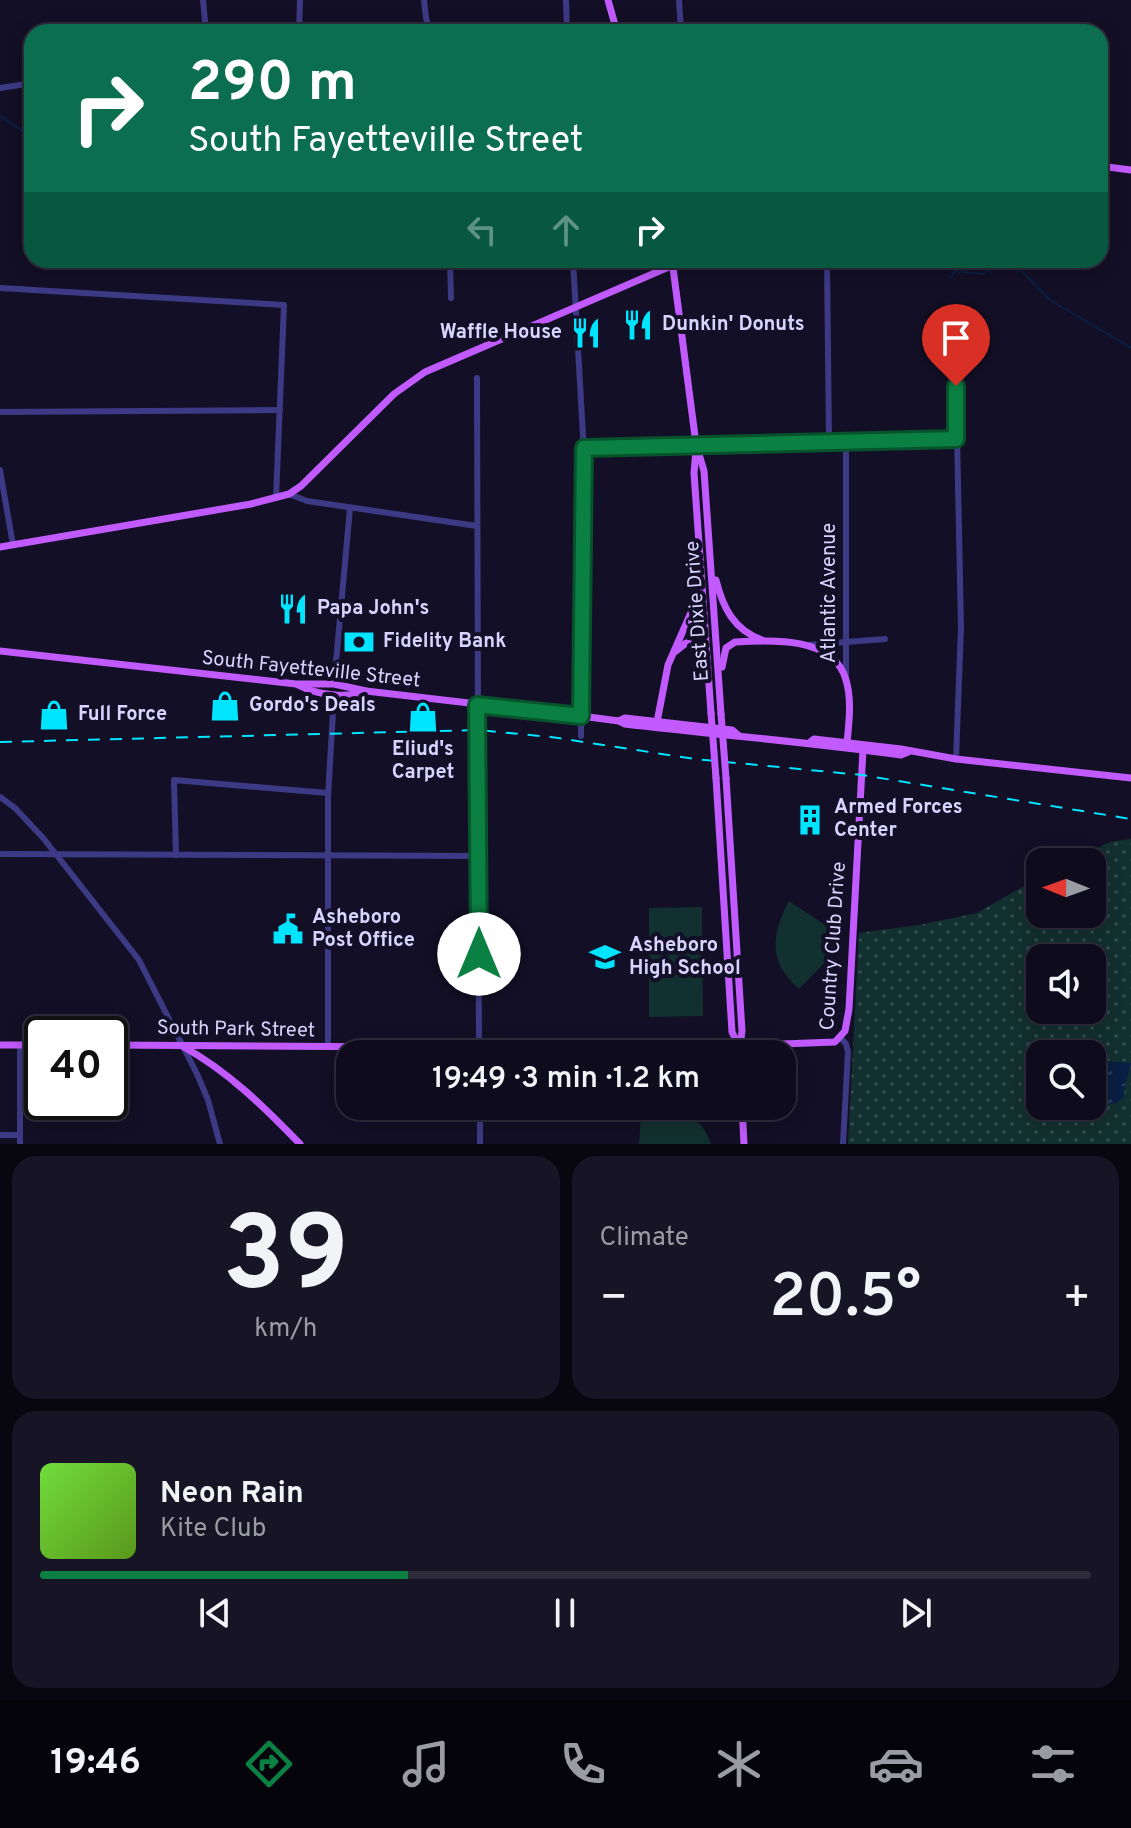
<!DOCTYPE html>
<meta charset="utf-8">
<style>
:root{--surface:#0e0b1c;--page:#171425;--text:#f1f3f6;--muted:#9b9ba3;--line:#2e2b3b;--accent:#0b8043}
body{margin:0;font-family:Overpass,sans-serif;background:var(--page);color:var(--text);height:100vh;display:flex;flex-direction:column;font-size:30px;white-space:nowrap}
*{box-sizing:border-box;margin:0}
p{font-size:26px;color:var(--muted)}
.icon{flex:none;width:44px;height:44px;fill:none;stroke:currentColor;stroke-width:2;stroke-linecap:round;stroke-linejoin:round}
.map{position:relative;height:1144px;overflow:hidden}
.details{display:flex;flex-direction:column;gap:12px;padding:12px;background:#08060f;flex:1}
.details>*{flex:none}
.banner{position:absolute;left:24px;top:24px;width:1084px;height:244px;border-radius:24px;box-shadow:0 4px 20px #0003,0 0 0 2px var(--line);background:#0b6e4f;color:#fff;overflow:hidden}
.needle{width:52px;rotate:271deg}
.fabs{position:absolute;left:1026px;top:848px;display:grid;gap:16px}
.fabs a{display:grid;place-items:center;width:80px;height:80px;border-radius:16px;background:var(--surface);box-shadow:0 4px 20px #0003,0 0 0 2px var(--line);font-size:40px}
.speed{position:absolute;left:24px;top:1016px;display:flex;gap:16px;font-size:40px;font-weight:700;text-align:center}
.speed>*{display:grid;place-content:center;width:104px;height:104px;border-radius:50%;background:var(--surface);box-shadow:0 4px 20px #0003,0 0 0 2px var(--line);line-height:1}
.speed .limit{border:4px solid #111;border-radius:12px;background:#fff;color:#111}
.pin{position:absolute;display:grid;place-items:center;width:68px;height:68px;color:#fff;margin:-82px -34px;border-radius:50% 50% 50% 0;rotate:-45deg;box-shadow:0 0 8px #0007}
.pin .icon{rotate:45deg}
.me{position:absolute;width:88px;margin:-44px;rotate:0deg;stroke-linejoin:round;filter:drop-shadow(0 0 6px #0008)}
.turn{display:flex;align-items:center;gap:28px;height:168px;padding:0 32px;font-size:36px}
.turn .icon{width:104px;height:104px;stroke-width:2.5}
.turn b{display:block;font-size:56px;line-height:68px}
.lanes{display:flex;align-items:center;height:76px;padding:0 32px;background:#0003;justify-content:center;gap:40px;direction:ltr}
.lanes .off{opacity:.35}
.big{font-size:60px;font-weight:600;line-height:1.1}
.details .tile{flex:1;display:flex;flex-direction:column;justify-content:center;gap:12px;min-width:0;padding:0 28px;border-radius:24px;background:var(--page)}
.details .dial{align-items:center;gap:0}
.dial b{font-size:104px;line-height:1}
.song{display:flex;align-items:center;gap:24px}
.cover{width:96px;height:96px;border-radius:12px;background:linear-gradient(135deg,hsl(100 70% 55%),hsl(90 70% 35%))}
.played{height:8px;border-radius:4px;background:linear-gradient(90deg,var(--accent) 35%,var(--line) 35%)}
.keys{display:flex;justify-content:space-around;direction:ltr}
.heat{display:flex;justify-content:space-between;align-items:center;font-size:44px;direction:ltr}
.details .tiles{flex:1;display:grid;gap:12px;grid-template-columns:1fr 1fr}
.tile:last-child{grid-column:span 2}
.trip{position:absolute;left:336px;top:1040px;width:460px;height:80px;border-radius:24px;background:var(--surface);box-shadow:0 4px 20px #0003,0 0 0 2px var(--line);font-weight:600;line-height:80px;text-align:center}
.menu{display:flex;height:128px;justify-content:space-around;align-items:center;background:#06040b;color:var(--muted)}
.menu .icon{width:56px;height:56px}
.menu .active{color:var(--accent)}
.menu b{font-size:36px;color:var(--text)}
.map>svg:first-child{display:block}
.green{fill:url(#green-dots);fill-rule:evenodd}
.pitch{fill:#12302f}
.water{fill:url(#water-ripples)}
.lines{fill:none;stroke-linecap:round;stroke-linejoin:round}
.stream{stroke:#0a1f44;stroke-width:2}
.minor{stroke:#3d3a85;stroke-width:6}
.major{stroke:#c25bff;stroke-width:7}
.rail{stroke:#00e5ff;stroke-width:2;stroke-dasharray:12 10;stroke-linecap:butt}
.major-bridge{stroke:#c25bff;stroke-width:7}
.route-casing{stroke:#07532c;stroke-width:20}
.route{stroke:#0b8043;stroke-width:14}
.labels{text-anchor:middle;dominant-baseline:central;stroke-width:8;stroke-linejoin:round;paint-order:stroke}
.poi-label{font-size:20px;font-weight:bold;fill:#d9d4ff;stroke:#130f26;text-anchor:start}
.street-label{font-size:20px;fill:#d9d4ff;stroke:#130f26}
</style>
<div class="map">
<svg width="1131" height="1144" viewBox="0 0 1131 1144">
<defs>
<pattern id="green-dots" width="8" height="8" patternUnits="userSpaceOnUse" patternTransform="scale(2)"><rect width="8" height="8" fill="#12302f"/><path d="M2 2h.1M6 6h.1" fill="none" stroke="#344d4e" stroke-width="1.8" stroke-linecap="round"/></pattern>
<pattern id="water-ripples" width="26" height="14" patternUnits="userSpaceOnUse" patternTransform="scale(2)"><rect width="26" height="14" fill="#0a1f44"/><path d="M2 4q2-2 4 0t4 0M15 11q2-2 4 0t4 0" fill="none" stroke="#2d3f60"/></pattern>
</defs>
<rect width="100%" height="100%" fill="#130f26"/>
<path class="green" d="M 1131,839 L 1131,1144 L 848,1144 L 859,933 L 919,925 L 977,913 L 1040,877 L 1040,914 L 1092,914 L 1092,862 L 1067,862 L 1110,842 ZM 1040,958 L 1092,958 L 1092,1010 L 1040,1010 ZM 1040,1054 L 1092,1054 L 1092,1106 L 1040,1106 Z"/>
<g class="pitch">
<path d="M 789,901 L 839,934 L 841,946 L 799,989 C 768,962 771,935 789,901 Z"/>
<polygon points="702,907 703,1016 649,1017 649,908"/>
<path d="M 665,1111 C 689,1113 703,1120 711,1144 L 639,1144 L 641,1117 Z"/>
</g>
<polygon class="water" points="1107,1061 1131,1063 1123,1098 1115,1104 1092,1101 1092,1077 1100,1073"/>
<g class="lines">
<g class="stream">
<polyline points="0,116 32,137"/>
<polyline points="951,277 955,271 983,274 991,269 1005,269 1015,264 1050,300 1131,348"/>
</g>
<g class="minor">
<polyline points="203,0 206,32"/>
<polyline points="424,0 426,18 430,32"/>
<polyline points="566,0 567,32"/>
<polyline points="679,0 681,32"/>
<polyline points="299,32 300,0"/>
<polyline points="0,88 32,83"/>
<polyline points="450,260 451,298"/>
<polyline points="573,260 584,454 581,736"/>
<polyline points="827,260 829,443"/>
<polyline points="0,288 284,305 276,498"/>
<polyline points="477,378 479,1054"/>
<polyline points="0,412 280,410"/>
<polyline points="846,442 846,679"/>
<polyline points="584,448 956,439"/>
<polyline points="0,470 13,545"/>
<polyline points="289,494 307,501 477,526"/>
<polyline points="807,645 885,639"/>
<polyline points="334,684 350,508"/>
<polyline points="956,759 961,627 956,386"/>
<polyline points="0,797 15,808 44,839 139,960 197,1074 208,1100 220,1144"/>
<polyline points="0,854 478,856"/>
<polyline points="176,855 174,780 328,793"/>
<polyline points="840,1037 846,1044 848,1052 843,1144"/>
<polyline points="20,1045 20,1144"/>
<polyline points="328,1047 328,797 334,694"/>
<polyline points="480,1106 480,1144"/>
<polyline points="0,1135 20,1135"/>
</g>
<g class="major">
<polyline points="608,0 617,32"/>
<polyline points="1100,166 1131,170"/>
<polyline points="672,260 696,444 704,471 721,714"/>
<polyline points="696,450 694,473 711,713"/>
<polyline points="0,547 251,504 289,494 301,486 394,394 425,372 685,260"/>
<path d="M 716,580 C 723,608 734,630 762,640"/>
<path d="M 0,651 L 296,684 L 334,684 L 366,691 L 581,716 L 619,721 L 625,724 C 718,735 809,742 901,755 L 908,752"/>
<polyline points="676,651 686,643 695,645 701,652 704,668"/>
<path d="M 722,667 L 726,648 L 735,642 C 771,640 834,636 846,680 C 852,700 849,722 847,743"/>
<path d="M 298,685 C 317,695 346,699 366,691"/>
<polyline points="619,721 625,718 732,730 738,735"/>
<polyline points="657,722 668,665 693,608 699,575"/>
<polyline points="809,743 814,739 901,749 956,759 1131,778"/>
<polyline points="716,778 732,1032 738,1044"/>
<polyline points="726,778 742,1031 739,1054"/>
<polyline points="0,1045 42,1045"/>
<polyline points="110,1045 410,1047 758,1045 835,1042 845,1031 849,1009 863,750"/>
<path d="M 182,1046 C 228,1071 264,1107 300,1144"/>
<polyline points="742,1106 744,1144"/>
</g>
<polyline class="rail" points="0,742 478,730 551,737 695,759 862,775 1131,819"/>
<g class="major-bridge">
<polyline points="711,713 716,778"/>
<polyline points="721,714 726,778"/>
</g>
</g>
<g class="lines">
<g class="route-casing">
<polyline id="route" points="479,954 477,705 581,716 584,448 956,439 956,386"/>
</g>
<use href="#route" class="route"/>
</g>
<defs>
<g id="restaurant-bare" transform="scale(2.4)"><path d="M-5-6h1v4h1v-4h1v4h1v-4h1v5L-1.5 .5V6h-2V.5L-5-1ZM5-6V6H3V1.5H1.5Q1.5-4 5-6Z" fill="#00e5ff" stroke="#130f26" stroke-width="2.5" paint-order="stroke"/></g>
<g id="bank-bare" transform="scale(2.4)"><path d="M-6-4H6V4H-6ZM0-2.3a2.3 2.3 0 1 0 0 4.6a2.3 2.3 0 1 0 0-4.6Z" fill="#00e5ff" stroke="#130f26" stroke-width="2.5" paint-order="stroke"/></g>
<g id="shop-bare" transform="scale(2.4)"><path d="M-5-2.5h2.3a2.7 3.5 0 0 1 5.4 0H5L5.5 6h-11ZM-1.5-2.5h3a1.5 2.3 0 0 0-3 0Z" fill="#00e5ff" stroke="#130f26" stroke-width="2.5" paint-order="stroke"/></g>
<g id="building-bare" transform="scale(2.4)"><path d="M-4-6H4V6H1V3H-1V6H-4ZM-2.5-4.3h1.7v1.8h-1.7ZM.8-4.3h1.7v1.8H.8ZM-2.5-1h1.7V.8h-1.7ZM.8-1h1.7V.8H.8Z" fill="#00e5ff" stroke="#130f26" stroke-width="2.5" paint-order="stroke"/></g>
<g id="civic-bare" transform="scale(2.4)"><path d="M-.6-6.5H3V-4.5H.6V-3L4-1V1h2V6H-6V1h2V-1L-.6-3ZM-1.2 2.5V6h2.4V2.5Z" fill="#00e5ff" stroke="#130f26" stroke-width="2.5" paint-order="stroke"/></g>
<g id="school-bare" transform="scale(2.4)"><path d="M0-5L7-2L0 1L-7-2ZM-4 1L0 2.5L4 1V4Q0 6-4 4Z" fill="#00e5ff" stroke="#130f26" stroke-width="2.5" paint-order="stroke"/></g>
</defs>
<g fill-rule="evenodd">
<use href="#restaurant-bare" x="638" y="325"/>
<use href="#restaurant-bare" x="586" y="333"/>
<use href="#restaurant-bare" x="293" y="609"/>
<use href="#bank-bare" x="359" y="642"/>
<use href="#shop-bare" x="225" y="706"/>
<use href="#shop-bare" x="54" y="715"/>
<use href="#shop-bare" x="423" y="717"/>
<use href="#building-bare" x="810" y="820"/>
<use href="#civic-bare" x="288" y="929"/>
<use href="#school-bare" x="605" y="957"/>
</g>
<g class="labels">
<g class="poi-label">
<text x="662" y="325">Dunkin' Donuts</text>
<text x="562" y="333" text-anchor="end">Waffle House</text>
<text x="317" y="609">Papa John's</text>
<text x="383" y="642">Fidelity Bank</text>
<text x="249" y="706">Gordo's Deals</text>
<text x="78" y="715">Full Force</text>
<text x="423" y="750" text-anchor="middle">Eliud's<tspan x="423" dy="23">Carpet</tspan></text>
<text x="834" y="808">Armed Forces<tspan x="834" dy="23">Center</tspan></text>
<text x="312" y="918">Asheboro<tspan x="312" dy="23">Post Office</tspan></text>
<text x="629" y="946">Asheboro<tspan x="629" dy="23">High School</tspan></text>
</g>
<g class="street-label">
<text transform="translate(830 593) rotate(-90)">Atlantic Avenue</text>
<text transform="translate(698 611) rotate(-94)">East Dixie Drive</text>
<text transform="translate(311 670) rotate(6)">South Fayetteville Street</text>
<text transform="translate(834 946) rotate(-86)">Country Club Drive</text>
<text transform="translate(236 1030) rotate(1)">South Park Street</text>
</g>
</g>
</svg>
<div class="fabs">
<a><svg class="needle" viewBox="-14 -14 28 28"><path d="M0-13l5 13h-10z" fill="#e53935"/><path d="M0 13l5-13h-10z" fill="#9b9ba3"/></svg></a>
<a><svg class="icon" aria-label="sound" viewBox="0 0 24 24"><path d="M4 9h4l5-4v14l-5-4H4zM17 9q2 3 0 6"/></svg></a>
<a><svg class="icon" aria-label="search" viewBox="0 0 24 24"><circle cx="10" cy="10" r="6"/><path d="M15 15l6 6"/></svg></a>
</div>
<div class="speed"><div class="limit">40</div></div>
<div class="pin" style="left:956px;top:386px;background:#d93025"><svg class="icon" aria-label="arrive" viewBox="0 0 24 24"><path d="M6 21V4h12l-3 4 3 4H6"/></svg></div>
<svg class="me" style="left:479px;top:954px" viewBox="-20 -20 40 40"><circle r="19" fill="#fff"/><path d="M0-13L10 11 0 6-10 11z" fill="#0b8043"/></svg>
<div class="trip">19:49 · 3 min · 1.2 km</div>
<div class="banner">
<div class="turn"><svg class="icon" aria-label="right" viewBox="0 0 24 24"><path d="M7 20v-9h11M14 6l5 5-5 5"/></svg><div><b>290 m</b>South Fayetteville Street</div></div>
<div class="lanes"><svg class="icon off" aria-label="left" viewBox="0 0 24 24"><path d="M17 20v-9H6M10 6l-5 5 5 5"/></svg><svg class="icon off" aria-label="ahead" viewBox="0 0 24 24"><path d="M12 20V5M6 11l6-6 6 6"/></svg><svg class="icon" aria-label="right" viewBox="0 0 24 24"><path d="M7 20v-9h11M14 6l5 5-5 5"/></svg></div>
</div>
</div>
<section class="details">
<div class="tiles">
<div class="tile dial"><b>39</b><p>km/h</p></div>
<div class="tile"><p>Climate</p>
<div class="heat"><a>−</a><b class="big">20.5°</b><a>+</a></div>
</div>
<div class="tile">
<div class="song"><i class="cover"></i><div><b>Neon Rain</b><p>Kite Club</p></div></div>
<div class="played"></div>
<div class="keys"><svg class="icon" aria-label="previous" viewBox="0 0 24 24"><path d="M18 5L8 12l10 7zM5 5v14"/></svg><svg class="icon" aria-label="pause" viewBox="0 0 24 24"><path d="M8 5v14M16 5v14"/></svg><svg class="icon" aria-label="next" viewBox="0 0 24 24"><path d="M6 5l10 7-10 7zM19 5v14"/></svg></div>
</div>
</div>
</section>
<nav class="menu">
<b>19:46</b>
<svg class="icon active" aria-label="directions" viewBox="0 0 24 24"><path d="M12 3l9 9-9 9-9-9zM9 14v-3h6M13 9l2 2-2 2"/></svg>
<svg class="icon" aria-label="music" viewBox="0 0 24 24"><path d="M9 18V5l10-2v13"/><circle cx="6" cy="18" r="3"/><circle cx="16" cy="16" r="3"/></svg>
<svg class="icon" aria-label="phone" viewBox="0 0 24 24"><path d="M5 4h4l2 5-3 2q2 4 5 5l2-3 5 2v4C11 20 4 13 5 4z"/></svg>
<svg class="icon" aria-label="climate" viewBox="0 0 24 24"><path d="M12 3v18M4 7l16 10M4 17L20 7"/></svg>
<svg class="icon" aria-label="car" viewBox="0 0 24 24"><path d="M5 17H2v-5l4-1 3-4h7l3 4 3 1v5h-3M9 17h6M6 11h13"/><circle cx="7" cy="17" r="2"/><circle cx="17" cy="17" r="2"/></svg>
<svg class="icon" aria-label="filters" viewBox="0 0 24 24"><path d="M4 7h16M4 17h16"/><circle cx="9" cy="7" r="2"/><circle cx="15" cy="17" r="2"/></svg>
</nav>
